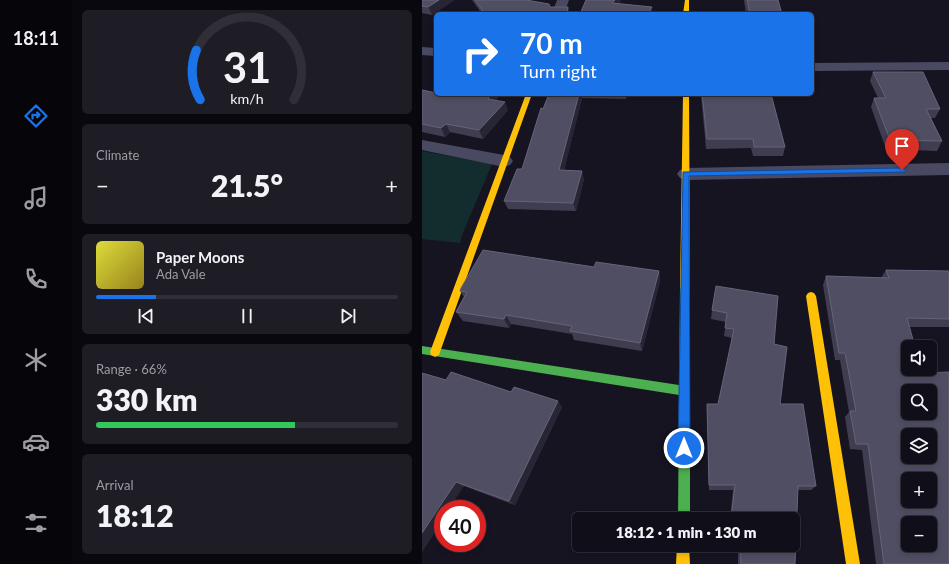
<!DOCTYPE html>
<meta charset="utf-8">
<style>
:root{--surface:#100f19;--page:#1e1d26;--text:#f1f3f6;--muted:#9c9ca2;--line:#302f38;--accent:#1a73e8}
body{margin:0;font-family:Lato,sans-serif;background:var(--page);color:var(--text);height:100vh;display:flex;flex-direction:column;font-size:15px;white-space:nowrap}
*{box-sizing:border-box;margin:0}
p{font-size:13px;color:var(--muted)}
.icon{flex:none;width:22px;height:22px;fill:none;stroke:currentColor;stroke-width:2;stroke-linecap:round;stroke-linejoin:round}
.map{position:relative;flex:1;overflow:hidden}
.details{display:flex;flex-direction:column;gap:10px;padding:10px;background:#09080e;width:350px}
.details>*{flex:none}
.banner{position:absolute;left:12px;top:12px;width:380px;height:84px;border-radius:6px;box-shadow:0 2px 6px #0003,0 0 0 1px var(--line);background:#1a73e8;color:#fff;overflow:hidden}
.tools{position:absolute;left:479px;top:340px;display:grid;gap:8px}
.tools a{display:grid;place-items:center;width:36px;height:36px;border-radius:6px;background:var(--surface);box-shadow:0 2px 6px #0003,0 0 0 1px var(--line);font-size:20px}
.speed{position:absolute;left:12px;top:500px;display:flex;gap:8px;font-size:20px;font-weight:700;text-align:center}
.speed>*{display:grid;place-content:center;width:52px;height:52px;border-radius:50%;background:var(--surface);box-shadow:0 2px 6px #0003,0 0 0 1px var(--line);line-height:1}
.speed .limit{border:6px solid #d22;background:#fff;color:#111}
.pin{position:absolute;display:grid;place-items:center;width:34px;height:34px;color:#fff;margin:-41px -17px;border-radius:50% 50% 50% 0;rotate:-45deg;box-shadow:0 0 4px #0007}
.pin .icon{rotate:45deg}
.me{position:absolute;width:44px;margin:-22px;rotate:0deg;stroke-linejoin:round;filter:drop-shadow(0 0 3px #0008)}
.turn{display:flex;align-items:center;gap:14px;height:84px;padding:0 20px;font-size:18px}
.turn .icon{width:52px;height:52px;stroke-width:2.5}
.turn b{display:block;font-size:28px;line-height:34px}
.big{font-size:30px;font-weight:800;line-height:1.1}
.details .card{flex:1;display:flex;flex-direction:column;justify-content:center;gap:6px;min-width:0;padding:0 14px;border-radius:6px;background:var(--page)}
.details .dial{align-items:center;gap:0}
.dial svg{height:104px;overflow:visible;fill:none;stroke:var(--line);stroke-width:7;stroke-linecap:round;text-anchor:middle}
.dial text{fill:var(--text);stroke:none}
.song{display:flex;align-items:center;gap:12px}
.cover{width:48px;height:48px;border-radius:6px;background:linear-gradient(135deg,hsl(60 70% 55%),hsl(50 70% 35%))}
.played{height:4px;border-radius:2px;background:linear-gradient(90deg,var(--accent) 20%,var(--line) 20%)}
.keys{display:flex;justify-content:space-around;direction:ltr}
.heat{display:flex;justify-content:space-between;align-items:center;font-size:22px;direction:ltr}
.charge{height:6px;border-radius:3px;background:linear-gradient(90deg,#34c759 66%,var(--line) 0)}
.trip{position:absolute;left:150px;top:512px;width:228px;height:40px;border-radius:6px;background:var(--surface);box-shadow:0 2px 6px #0003,0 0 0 1px var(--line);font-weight:800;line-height:40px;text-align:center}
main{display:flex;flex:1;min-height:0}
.tabs{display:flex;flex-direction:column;width:72px;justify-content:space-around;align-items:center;background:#06060a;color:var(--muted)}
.tabs .icon{width:28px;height:28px}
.tabs .current{color:var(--accent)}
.tabs b{font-size:18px;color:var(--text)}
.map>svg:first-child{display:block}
.green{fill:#132c2d}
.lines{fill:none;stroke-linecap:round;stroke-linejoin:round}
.street{fill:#4a4962;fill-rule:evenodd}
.fast{fill:#4caf50;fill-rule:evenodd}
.slow{fill:#ffc107;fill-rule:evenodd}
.wall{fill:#403d50}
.shaded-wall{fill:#282635}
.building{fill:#504e63;stroke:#66637b;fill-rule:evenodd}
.route{fill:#1a73e8;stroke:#114b97}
</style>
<main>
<nav class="tabs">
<b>18:11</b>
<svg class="icon current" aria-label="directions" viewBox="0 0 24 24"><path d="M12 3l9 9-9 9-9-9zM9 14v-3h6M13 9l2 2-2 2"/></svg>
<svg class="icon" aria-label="music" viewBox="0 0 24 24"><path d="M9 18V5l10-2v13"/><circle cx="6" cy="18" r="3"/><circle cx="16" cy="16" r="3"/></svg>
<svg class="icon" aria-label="phone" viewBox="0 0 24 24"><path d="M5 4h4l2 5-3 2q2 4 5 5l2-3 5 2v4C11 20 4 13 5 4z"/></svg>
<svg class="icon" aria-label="climate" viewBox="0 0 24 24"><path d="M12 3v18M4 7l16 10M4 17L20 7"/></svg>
<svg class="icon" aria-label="car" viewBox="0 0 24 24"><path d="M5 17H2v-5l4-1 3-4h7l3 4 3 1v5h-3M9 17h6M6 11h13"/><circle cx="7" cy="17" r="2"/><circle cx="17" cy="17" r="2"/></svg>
<svg class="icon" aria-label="filters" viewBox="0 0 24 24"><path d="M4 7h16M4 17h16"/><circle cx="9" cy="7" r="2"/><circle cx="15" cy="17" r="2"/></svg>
</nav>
<section class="details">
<div class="card dial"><svg viewBox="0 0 100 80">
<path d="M14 69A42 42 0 1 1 86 69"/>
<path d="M14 69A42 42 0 0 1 11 31" stroke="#1a73e8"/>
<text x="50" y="56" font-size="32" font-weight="700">31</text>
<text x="50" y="72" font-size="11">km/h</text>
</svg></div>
<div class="card"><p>Climate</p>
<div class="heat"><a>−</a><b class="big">21.5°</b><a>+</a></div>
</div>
<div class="card">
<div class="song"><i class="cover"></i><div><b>Paper Moons</b><p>Ada Vale</p></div></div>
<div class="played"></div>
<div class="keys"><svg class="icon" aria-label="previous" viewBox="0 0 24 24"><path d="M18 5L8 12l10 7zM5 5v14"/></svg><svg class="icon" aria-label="pause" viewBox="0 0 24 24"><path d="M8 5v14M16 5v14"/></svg><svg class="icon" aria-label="next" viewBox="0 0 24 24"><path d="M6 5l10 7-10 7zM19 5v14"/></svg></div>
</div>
<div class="card"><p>Range · 66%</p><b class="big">330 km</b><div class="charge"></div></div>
<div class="card"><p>Arrival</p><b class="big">18:12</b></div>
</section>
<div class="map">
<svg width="527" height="564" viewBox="0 0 527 564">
<rect width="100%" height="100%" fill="#161421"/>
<polygon class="green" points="0,151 70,164 40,235 38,243 0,239"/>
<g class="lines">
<g class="street">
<polygon points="135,0 147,0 142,14 130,14"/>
<polygon points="0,47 14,48 14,56 0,55"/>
<polygon points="527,62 527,70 390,71 390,63"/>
<polygon points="0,140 82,155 88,157 91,161 88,165 82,167 0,150"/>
<polygon points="527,163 527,175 264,180 258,178 255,174 258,170 264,168"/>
</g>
<polygon class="fast" points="263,284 266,285 268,288 268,519 256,519 257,395 0,354 0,346 257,385 258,288 260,285"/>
<g class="slow">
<polygon points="263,0 267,0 267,14 261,14"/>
<polygon points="104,94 110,94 18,352 17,355 13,357 9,355 8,352"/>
<polygon points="261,94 267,94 268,288 266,291 260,291 258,288"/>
<polygon points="389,292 392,293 394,296 438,564 424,564 384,296 386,293"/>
<polygon points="255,545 267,545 268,564 254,564"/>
</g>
</g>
<g class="wall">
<polygon points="0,0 32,0 10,15 0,13"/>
<polygon points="50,0 104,0 128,7 146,7 148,14 60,14"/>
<polygon points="322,0 356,0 360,14 324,14"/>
<polygon points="451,72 518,109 513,118 509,118 520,141 515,151 464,149 449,107 452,98 456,98 448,81"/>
<polygon points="0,90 24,94 78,94 74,100 86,110 61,139 28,132 23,137 0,132"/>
<polygon points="127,94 205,94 204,99 160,98 142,170 162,179 154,211 86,209 82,201 100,169"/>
<polygon points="279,94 349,94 363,147 361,156 331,156 329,148 284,149"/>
<polygon points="172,267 237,271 238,281 220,351 152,340 150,334 89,324 87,328 41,321 34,312 42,297 38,291"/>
<polygon points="464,270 527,271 527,327 487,327 527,564 454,564 440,450 428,449 423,417 427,412 418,360 413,360 401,285 404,276 459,278"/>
<polygon points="294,286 352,344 358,404 394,486 389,490 376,490 373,564 316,564 316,545 314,545 371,545 371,519 308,519 311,490 287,490 285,410 285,404 296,404 310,338 302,336 304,322 289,319 290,310"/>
<polygon points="0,373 24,380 89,392 140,407 93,505 42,486 21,509 21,519 0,552"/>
</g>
<g class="shaded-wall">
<polygon points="17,0 32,0 10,15 6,7"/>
<polygon points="193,0 198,0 199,1 191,11 190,3"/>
<polygon points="146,7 148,14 145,14"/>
<polygon points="230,7 230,14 226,14"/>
<polygon points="69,94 78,94 69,108 66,99"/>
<polygon points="157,94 159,94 160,98 140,179 137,170"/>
<polygon points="83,102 86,110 61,139 57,130"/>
<polygon points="24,124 28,132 23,137 19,128"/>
<polygon points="160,171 162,179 154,211 151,203"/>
<polygon points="237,271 238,281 220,351 218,343"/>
<polygon points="84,315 89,324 87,328 82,319"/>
<polygon points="136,401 140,407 93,505 87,501"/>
<polygon points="34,482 42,486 27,509 21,509 21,519 0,552 0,533"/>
</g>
<g class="building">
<polygon points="0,0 17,0 6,7 0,6"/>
<polygon points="53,0 104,0 127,4 128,7 146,7 145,14 63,14"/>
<polygon points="164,0 193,0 190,3 230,7 226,14 158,14"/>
<polygon points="325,0 356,0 360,14 328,14"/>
<polygon points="451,72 501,72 518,109 504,109 520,141 468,140 452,98 464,98"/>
<polygon points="0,90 14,93 14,94 69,94 66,99 83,102 57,130 24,124 19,128 0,124"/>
<polygon points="127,94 157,94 137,170 160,171 151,203 82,201 95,169 100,169 119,108 121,109"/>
<polygon points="280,94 349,94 363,147 332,147 331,139 285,139"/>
<polygon points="61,250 172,267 174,262 237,271 218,343 148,331 150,326 84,315 82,319 34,312 45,292 38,291 39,288"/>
<path d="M 464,270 L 527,271 L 527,319 L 485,318 L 493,347 L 486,347 L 486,369 L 500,369 L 501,373 L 527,372 L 527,564 L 462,564 L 446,444 L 434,444 L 428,411 L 434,411 L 423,353 L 417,353 L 404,276 L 467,278 ZM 486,391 L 508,391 L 508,413 L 486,413 ZM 486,435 L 508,435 L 508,457 L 486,457 ZM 486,479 L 508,479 L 508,501 L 486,501 ZM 486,523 L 508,523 L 508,545 L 486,545 Z"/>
<polygon points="294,286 356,296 352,344 365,347 358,404 381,404 394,486 376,486 373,564 319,564 318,545 371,545 371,519 309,519 313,485 287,485 285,404 296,404 312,329 303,328 305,313 290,310"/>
<polygon points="29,372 89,392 92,387 136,401 87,501 34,482 0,533 0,373 24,380"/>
</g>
<polygon class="route" points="480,168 484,170 483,172 267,176 268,448 266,452 262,453 258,452 256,448 261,172"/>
</svg>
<div class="tools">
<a><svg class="icon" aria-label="sound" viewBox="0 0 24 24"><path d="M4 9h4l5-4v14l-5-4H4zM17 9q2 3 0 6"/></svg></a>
<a><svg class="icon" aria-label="search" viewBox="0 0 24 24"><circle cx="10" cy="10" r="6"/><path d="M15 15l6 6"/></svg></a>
<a><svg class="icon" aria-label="layers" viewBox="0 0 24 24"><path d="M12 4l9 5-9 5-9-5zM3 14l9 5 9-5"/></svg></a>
<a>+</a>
<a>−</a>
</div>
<div class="speed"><div class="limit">40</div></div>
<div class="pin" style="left:480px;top:170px;background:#d93025"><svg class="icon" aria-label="arrive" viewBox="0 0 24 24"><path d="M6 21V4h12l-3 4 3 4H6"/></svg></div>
<svg class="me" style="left:262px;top:448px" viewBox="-20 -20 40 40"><circle r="17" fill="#1a73e8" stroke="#fff" stroke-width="3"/><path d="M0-11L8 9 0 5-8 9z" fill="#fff"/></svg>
<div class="trip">18:12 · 1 min · 130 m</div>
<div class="banner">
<div class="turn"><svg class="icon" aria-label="right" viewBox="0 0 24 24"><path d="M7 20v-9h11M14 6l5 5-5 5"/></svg><div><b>70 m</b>Turn right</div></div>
</div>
</div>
</main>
